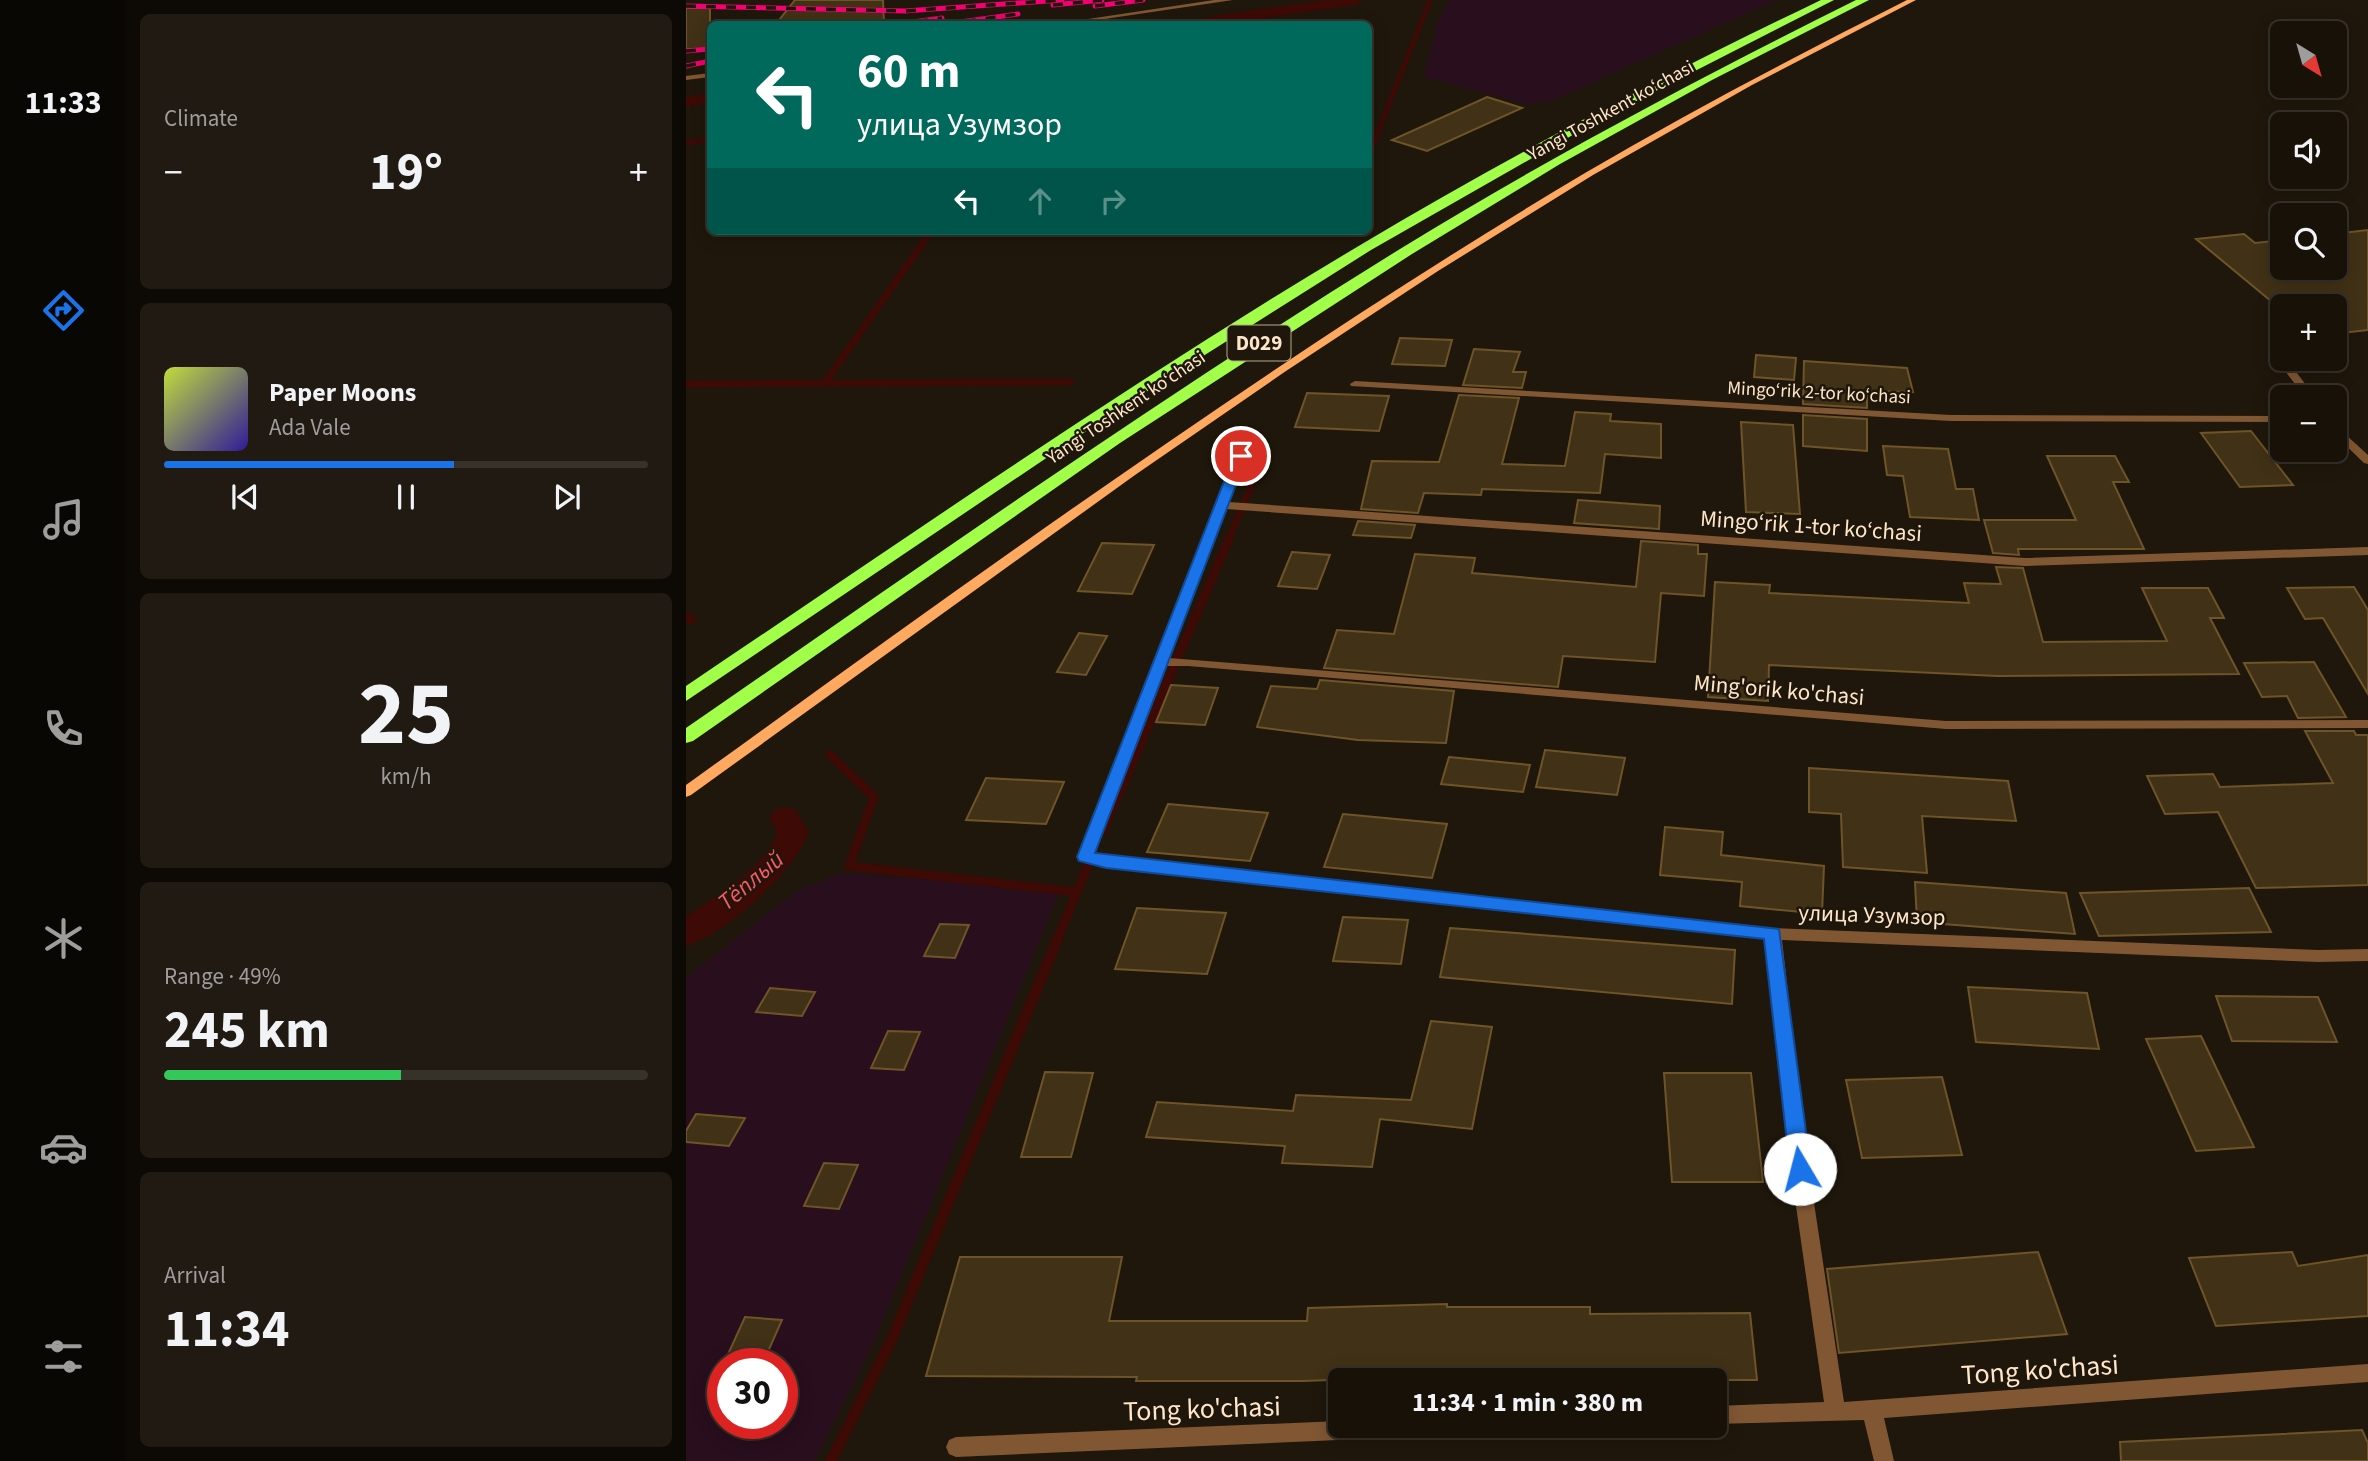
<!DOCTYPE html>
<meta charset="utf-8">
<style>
:root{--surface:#171108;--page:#201a12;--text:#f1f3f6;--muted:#9e9d9c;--line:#363129;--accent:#1a73e8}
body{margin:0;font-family:"Source Sans 3",sans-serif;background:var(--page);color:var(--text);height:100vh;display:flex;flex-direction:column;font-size:26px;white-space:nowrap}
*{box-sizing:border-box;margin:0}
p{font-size:23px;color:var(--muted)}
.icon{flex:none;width:38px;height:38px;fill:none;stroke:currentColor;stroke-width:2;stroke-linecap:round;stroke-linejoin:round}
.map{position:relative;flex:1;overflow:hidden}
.panel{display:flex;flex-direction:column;gap:14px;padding:14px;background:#0d0904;width:560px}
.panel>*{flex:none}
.banner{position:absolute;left:21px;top:21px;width:665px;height:214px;border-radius:10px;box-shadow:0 4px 18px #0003,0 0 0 2px var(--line);background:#00695c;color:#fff;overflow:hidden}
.needle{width:46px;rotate:143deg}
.controls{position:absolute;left:1584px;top:21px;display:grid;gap:14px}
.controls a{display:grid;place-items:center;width:77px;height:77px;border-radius:10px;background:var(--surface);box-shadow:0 4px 18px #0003,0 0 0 2px var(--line);font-size:35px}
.speed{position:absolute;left:21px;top:1348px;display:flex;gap:14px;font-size:35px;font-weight:700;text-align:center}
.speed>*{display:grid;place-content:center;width:91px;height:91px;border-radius:50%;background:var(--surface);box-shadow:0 4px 18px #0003,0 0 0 2px var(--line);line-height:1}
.speed .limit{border:10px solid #d22;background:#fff;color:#111}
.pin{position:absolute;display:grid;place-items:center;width:60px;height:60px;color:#fff;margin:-30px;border:4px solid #fff;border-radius:50%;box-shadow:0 2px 7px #0007}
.me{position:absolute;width:77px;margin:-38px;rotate:352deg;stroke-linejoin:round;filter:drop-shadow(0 0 5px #0008)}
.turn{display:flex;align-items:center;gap:24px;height:147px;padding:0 35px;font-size:32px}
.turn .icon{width:91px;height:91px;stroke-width:2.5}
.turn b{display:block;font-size:49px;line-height:60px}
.lanes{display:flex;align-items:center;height:66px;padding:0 35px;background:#0003;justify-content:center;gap:35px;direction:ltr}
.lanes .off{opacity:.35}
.big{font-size:52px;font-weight:700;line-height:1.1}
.panel .card{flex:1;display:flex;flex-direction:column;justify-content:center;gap:10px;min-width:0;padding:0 24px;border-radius:10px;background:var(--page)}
.panel .dial{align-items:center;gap:0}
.dial b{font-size:91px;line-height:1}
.song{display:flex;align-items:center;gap:21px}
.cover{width:84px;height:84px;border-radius:10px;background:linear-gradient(135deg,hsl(70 70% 55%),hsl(250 70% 35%))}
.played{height:7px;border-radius:4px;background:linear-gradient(90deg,var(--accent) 60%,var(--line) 60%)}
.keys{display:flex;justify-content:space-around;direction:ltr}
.heat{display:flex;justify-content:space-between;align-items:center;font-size:38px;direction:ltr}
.charge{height:10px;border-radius:5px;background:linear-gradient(90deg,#34c759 49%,var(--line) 0)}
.trip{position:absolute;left:642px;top:1368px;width:399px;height:70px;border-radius:10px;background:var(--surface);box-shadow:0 4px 18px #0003,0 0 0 2px var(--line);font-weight:700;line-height:70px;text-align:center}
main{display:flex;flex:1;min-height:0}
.dock{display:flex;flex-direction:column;width:126px;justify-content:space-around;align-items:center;background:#090703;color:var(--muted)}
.dock .icon{width:49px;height:49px}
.dock .on{color:var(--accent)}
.dock b{font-size:32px;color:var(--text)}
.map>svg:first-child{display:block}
.green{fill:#290e1e;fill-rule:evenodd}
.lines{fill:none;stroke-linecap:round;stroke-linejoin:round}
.stream-far3{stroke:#3d0a06;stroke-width:5}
.stream-far2{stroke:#3d0a06;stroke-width:7}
.stream-far1{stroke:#3d0a06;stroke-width:9}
.stream{stroke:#3d0a06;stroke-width:11}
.canal{fill:#3d0a06;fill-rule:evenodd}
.building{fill:#413116;stroke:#6e5427;stroke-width:2}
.minor{fill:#815733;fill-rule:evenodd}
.secondary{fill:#ffa860;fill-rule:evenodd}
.trunk{fill:#a1ff4a;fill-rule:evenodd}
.rail-casing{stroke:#f40072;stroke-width:5}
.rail{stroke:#1f170b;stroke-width:3.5;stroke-dasharray:10;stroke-linecap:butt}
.route{fill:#1a73e8;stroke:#114b97;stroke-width:2}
.labels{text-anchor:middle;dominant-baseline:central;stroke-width:5;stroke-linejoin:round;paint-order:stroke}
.far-street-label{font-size:19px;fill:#ffe6c9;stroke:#1f170b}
.shield{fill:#1f170b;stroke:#bca890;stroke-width:2}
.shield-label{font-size:21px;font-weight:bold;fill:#ffe6c9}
.street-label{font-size:23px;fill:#ffe6c9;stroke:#1f170b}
.water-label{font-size:24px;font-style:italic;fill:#ff5768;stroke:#1f170b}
.near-street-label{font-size:28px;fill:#ffe6c9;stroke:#1f170b}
</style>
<main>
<nav class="dock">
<b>11:33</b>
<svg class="icon on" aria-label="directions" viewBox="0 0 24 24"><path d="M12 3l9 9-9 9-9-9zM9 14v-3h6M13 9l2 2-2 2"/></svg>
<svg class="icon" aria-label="music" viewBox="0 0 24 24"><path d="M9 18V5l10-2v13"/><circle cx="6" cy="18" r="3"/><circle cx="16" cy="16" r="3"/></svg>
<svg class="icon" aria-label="phone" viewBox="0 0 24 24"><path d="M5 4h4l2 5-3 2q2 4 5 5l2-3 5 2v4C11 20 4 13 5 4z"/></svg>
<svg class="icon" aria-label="climate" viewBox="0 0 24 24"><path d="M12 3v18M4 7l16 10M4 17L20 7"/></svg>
<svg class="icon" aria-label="car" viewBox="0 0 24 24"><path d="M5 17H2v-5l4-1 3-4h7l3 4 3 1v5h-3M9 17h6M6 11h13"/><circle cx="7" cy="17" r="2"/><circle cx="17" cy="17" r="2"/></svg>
<svg class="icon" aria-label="filters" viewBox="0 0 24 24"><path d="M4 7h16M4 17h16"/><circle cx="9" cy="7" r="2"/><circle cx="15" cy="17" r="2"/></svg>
</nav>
<section class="panel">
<div class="card"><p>Climate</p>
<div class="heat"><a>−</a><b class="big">19°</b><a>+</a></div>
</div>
<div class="card">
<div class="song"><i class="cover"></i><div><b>Paper Moons</b><p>Ada Vale</p></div></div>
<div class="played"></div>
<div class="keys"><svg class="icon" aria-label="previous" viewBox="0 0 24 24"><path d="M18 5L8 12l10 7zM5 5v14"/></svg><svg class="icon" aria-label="pause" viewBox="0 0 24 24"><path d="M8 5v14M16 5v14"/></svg><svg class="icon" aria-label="next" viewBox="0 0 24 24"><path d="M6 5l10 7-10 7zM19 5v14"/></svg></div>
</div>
<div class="card dial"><b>25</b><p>km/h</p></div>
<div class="card"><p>Range · 49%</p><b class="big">245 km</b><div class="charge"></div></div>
<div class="card"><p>Arrival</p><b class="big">11:34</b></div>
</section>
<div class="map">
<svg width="1682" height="1461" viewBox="0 0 1682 1461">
<rect width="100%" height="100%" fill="#1f170b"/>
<g class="green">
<polygon points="764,0 1090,0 865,101 859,100 845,105 738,77 753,18"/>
<path d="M 155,873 L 374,890 L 186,1346 L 129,1461 L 0,1461 L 0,978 L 109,892 ZM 37,1363 L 96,1363 L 96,1423 L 37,1423 Z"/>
</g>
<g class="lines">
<g class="stream-far3">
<polyline points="0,143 24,139"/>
<polyline points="682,157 744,0"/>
<polyline points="242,235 245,231"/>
</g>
<g class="stream-far2">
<polyline points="0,384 385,382"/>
<polyline points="138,384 244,233"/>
<polyline points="542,540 581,450"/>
</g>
<g class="stream-far1">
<polyline points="0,616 5,620"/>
<polyline points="144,755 188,797 163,866 390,892"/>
<polyline points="417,831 543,539"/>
<polyline points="371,940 407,853"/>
</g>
<polyline class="stream" points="145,1461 206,1339 372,938"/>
<g class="canal">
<polygon points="638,0 677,0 669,5 536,24 500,24 508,19"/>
<polygon points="24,93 24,103 0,107 0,97"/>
<path d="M 99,807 L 110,810 L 123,833 C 107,872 41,934 0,946 L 0,917 C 32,894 76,871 91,833 L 83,817 L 88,810 Z"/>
</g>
</g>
<g class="building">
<polygon points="109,0 197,0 198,24 90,24"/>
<polygon points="0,8 24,8 24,48 0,50"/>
<polygon points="801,97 836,108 741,151 706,140"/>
<polygon points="1682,230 1682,330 1648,334 1648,306 1591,306 1510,239 1558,234 1569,243 1596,240 1596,268 1648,268 1648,234"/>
<polygon points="714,338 766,340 759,366 706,364"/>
<polygon points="788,349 834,352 827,372 840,372 836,388 777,385"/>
<polygon points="1070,355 1110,358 1108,380 1068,377"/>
<polygon points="1118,361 1221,368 1227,392 1181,391 1181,408 1117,404"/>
<polygon points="621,393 703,396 693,431 609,427"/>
<polygon points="773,395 833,398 816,464 879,466 889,412 925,414 924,421 975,424 975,458 919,454 914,493 796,489 795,495 738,493 732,513 675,509 686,461 753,462"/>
<polygon points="1117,415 1181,419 1181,451 1117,446"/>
<polygon points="1055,422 1107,425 1114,514 1060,512"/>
<polygon points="1565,431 1607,485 1554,487 1515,433"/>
<polygon points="1197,446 1262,449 1270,489 1287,489 1293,520 1224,517 1217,476 1201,475"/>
<polygon points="1361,456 1429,456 1443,482 1427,482 1458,549 1332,549 1333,555 1307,553 1298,520 1390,520"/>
<polygon points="892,500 974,506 973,529 888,523"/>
<polygon points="672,521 729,525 725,538 667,535"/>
<polygon points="955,541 1012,545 1012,554 1021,554 1018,596 975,593 969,662 877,656 872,687 638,668 651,630 708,634 729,554 789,558 786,573 950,587"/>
<polygon points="416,543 468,545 446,594 392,591"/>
<polygon points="606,552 644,555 631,589 592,586"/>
<polygon points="1310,567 1337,568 1357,642 1481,641 1456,588 1522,588 1538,618 1524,618 1553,674 1311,676 1083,665 1082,701 1022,697 1029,582 1084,585 1083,593 1283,603 1278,583 1315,584"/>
<polygon points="1668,587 1682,610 1682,694 1637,618 1619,619 1601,588"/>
<polygon points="393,633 421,636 400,675 371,672"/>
<polygon points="1628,662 1660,717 1612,718 1601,696 1576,697 1558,663"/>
<polygon points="634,680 768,691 760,743 672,740 571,727 585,686 631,689"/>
<polygon points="485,685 532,688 519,725 470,722"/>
<polygon points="1619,731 1668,731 1670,735 1682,735 1682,885 1570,888 1532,812 1479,814 1461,776 1527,774 1534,787 1647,783"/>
<polygon points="859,750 939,758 931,795 850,787"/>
<polygon points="763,757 844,765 837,792 755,784"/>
<polygon points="1123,768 1322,781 1330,821 1236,816 1241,873 1157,867 1155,814 1123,812"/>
<polygon points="300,778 378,782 360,824 280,820"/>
<polygon points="482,804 582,813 564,861 461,852"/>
<polygon points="657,814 761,824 746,878 638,867"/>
<polygon points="979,827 1037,832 1035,855 1138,866 1136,914 1054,906 1056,882 974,875"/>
<polygon points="1229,882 1380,893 1389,934 1231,922"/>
<polygon points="1563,888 1585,932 1413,936 1394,893"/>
<polygon points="451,908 540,913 521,974 429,969"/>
<polygon points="657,917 722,920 715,964 647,961"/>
<polygon points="254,924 283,925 269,958 238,956"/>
<polygon points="764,928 1049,950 1046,1004 754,977"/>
<polygon points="1282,987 1401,993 1413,1049 1290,1042"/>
<polygon points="84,988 129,992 116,1016 70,1012"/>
<polygon points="1530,996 1632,997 1651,1042 1546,1041"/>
<polygon points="745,1021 806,1027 786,1129 694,1119 686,1167 596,1163 599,1146 460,1137 471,1102 607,1111 610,1095 725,1100"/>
<polygon points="202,1031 234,1032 218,1070 185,1068"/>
<polygon points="1515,1036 1568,1147 1510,1151 1460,1039"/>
<polygon points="359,1072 407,1073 385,1157 335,1157"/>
<polygon points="978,1073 1065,1073 1077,1182 986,1182"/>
<polygon points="1256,1077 1276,1155 1176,1158 1160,1080"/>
<polygon points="10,1114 59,1118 43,1146 0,1142 0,1131"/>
<polygon points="138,1163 172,1165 153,1209 118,1206"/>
<polygon points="1352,1252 1381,1334 1153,1353 1141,1269"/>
<polygon points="1606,1252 1612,1266 1682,1255 1682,1316 1530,1326 1503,1258"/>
<polygon points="274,1257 436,1257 423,1321 621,1321 622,1308 761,1304 761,1307 904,1307 904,1314 1064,1313 1071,1380 780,1380 780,1375 617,1381 450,1381 451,1377 240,1376"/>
<polygon points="59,1317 96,1320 77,1363 38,1363"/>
<polygon points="1676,1430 1682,1443 1682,1461 1435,1461 1434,1442"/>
</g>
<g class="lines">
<g class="minor">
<polygon points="528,0 547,0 385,24 369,24"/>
<polygon points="24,73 24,77 0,80 0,76"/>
<polygon points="1598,360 1602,361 1629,397 1619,397 1593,363"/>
<polygon points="669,381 1265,415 1596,416 1596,422 1265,421 665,386 664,384"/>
<polygon points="1648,424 1682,455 1682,464 1678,463 1648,434"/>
<polygon points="555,453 561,456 543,502 1339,558 1682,547 1682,555 1339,566 540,509 483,658 1260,721 1682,720 1682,728 1260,729 502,666 480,666 408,854 1087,928 1632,950 1682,949 1682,961 1632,962 1096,940 1119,1143 1158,1402 1682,1364 1682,1382 1198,1418 1208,1461 1188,1461 1178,1420 1029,1424 1029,1406 1138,1402 1101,1143 1080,939 420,867 394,861 391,857 549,456"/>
<polygon points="654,1421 654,1426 775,1426 772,1433 765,1435 270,1457 263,1454 260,1447 263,1440 270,1437"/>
</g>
<path class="secondary" d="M 1221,0 L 1230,0 L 1066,85 L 907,175 L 752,271 L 600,371 L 449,475 L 5,795 L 0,797 L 0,785 C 294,573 587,359 899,173 C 1004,111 1112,55 1221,0 Z"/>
<g class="trunk">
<path d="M 1135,0 L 1148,0 L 913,120 L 685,250 L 427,413 L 0,701 L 0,686 C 223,536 444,382 676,244 C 825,155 979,75 1135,0 Z"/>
<path d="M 1170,0 L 1183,0 L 1026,80 L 874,164 L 726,254 L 434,443 L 7,741 L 0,743 L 0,728 C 236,565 470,400 714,249 C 862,158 1015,77 1170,0 Z"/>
</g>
<g class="rail-casing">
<g id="rail">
<polyline points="367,5 416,0"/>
<polyline points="0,6 219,11 376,0"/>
<polyline points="409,6 457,0"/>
<polyline points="212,24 256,18"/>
<polyline points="260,24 332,14"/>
<polyline points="0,51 24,49"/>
<polyline points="0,66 24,61"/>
</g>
</g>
<use href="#rail" class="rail"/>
</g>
<polygon class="route" points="555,452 561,456 409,853 1093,929 1125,1169 1122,1175 1114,1178 1107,1175 1104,1169 1078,939 420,868 393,861 391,857 548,456"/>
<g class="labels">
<g class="far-street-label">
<text transform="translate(925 111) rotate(-29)">Yangi Toshkent ko‘chasi</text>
<text transform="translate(1133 393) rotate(3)">Mingo‘rik 2-tor ko‘chasi</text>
<text transform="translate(440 408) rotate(-34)">Yangi Toshkent ko‘chasi</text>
</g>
<rect class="shield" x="541.5" y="325.5" width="63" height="35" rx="5"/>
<g class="shield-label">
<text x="573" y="343">D029</text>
</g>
<g class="street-label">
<text transform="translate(1125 526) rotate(4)">Mingo‘rik 1-tor ko‘chasi</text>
<text transform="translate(1093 690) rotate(5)">Ming'orik ko'chasi</text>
<text transform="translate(1186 915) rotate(2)">улица Узумзор</text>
</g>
<g class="water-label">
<text transform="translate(65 881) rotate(-40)">Тёплый</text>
</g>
<g class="near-street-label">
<text transform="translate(1354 1370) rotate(-4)">Tong ko'chasi</text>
<text transform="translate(516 1409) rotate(-2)">Tong ko'chasi</text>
</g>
</g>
</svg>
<div class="controls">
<a><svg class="needle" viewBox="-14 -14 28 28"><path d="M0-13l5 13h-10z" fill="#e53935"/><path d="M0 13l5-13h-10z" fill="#9e9d9c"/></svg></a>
<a><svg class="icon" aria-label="sound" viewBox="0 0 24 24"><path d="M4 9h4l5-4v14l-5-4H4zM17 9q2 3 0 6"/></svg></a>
<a><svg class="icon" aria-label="search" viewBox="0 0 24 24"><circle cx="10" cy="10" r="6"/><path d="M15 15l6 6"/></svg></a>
<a>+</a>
<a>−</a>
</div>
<div class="speed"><div class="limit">30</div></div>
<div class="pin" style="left:555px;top:456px;background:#d93025"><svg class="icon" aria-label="arrive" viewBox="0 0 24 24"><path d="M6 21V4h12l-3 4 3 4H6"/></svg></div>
<svg class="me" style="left:1114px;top:1169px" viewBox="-20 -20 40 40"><circle r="19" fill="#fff"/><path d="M0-13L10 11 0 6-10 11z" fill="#1a73e8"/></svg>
<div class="trip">11:34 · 1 min · 380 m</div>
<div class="banner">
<div class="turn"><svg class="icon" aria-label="left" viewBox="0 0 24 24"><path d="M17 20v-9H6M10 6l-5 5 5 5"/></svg><div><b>60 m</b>улица Узумзор</div></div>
<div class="lanes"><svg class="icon" aria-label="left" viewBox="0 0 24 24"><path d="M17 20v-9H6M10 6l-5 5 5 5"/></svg><svg class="icon off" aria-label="ahead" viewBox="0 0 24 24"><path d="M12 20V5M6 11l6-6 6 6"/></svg><svg class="icon off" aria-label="right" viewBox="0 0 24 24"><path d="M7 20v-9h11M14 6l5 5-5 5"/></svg></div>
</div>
</div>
</main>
